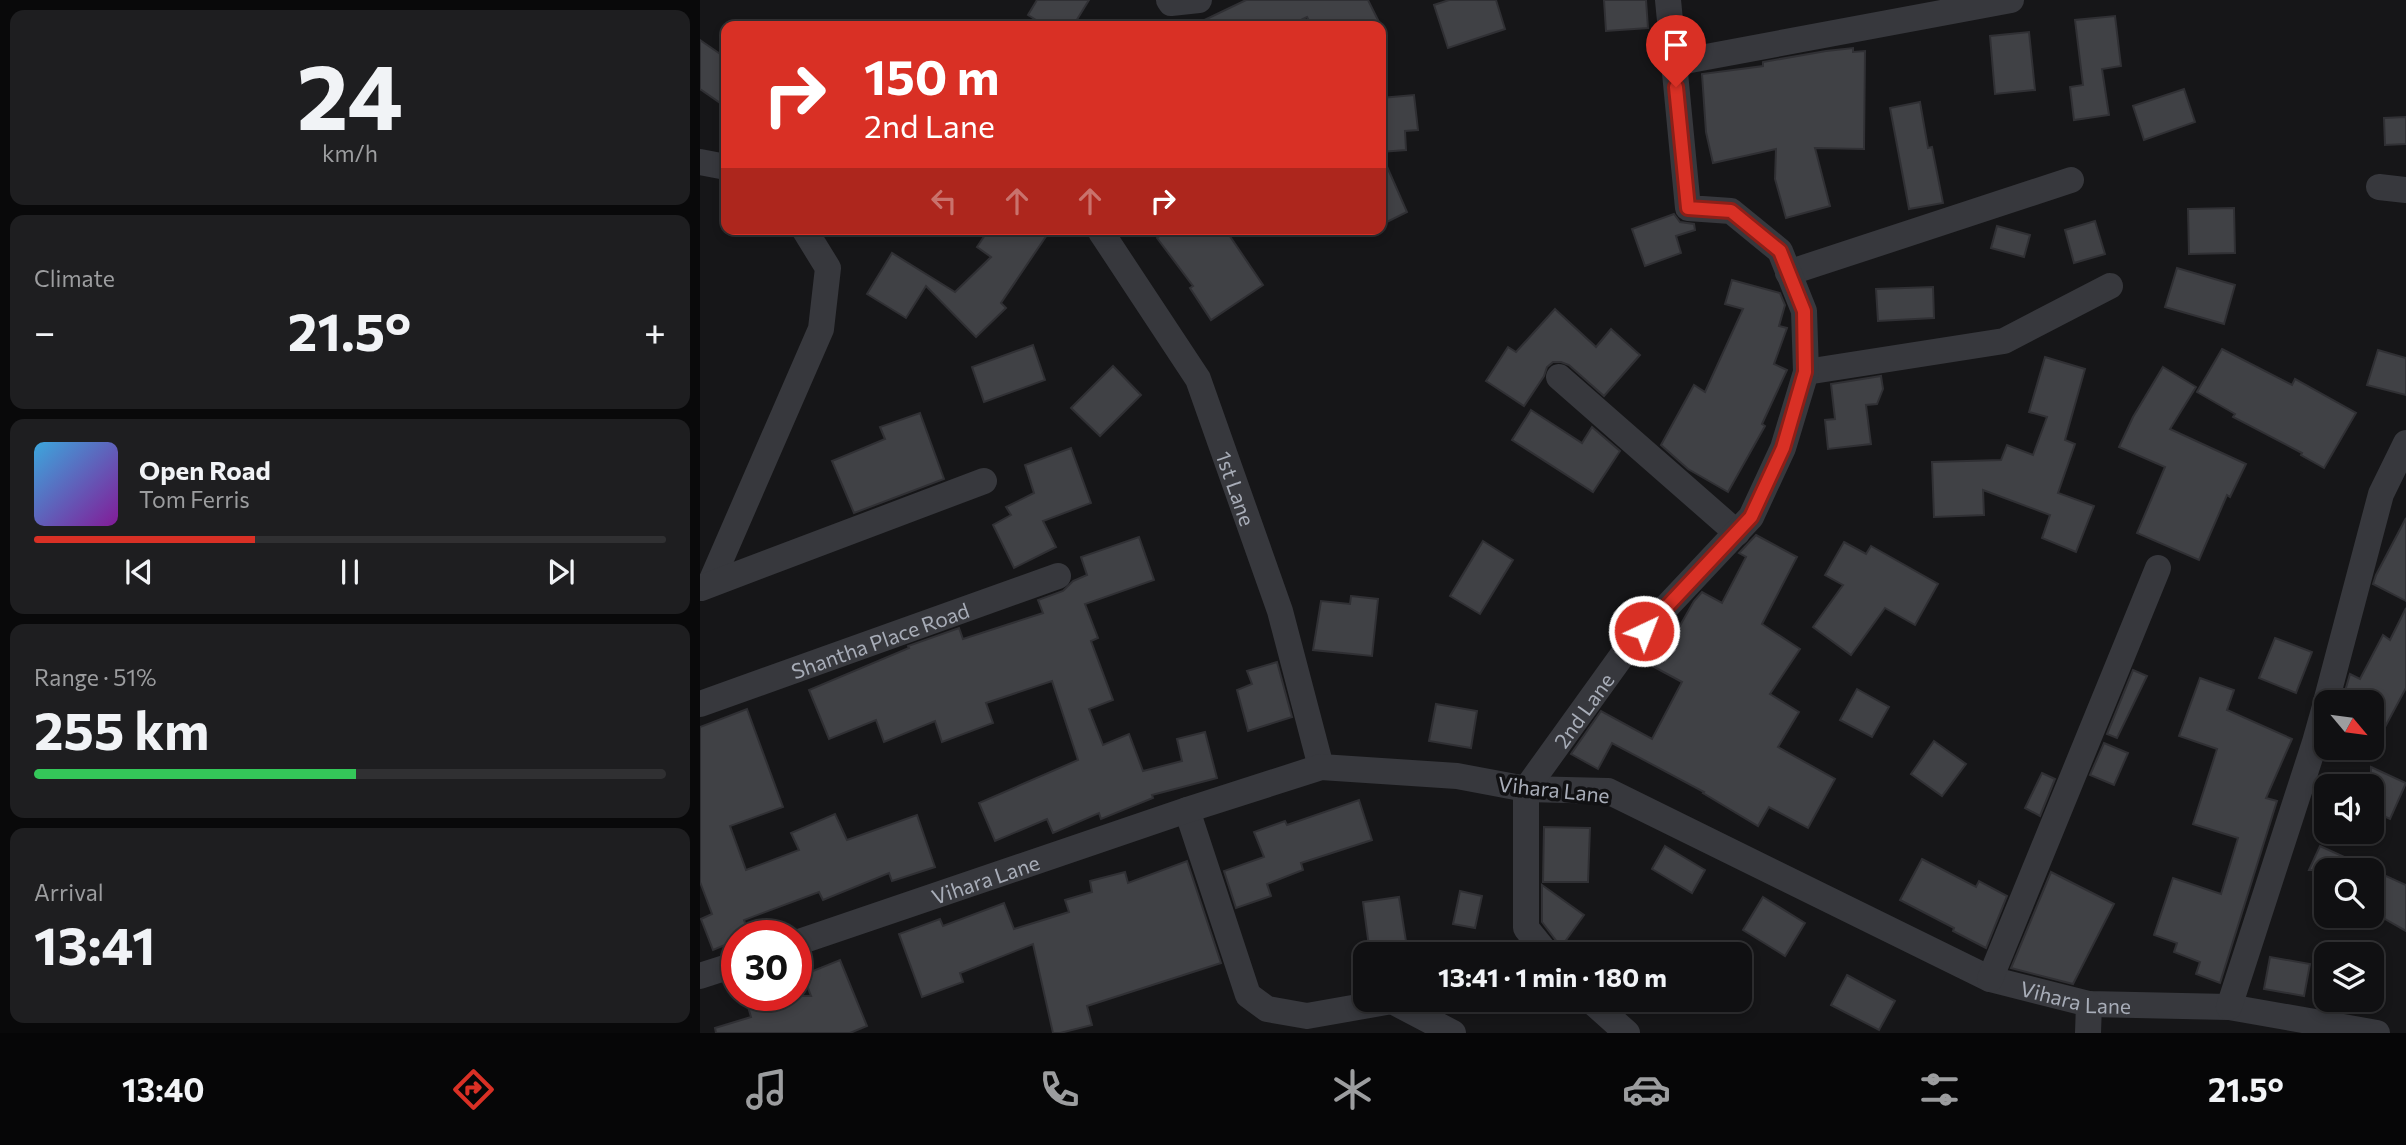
<!DOCTYPE html>
<meta charset="utf-8">
<style>
:root{--surface:#101012;--page:#1e1e20;--text:#f1f3f6;--muted:#9c9d9f;--line:#303032;--accent:#d93025}
body{margin:0;font-family:Commissioner,sans-serif;background:var(--page);color:var(--text);height:100vh;display:flex;flex-direction:column;font-size:26px;white-space:nowrap}
*{box-sizing:border-box;margin:0}
p{font-size:23px;color:var(--muted)}
.icon{flex:none;width:38px;height:38px;fill:none;stroke:currentColor;stroke-width:2;stroke-linecap:round;stroke-linejoin:round}
.map{position:relative;flex:1;overflow:hidden}
.drawer{display:flex;flex-direction:column;gap:10px;padding:10px;background:#09090a;width:700px}
.drawer>*{flex:none}
.banner{position:absolute;left:21px;top:21px;width:665px;height:214px;border-radius:14px;box-shadow:0 4px 10px #0003,0 0 0 2px var(--line);background:#d93025;color:#fff;overflow:hidden}
.needle{width:46px;rotate:119deg}
.fabs{position:absolute;left:1614px;top:690px;display:grid;gap:14px}
.fabs a{display:grid;place-items:center;width:70px;height:70px;border-radius:14px;background:var(--surface);box-shadow:0 4px 10px #0003,0 0 0 2px var(--line);font-size:35px}
.speed{position:absolute;left:21px;top:920px;display:flex;gap:14px;font-size:35px;font-weight:700;text-align:center}
.speed>*{display:grid;place-content:center;width:91px;height:91px;border-radius:50%;background:var(--surface);box-shadow:0 4px 10px #0003,0 0 0 2px var(--line);line-height:1}
.speed .limit{border:10px solid #d22;background:#fff;color:#111}
.pin{position:absolute;display:grid;place-items:center;width:60px;height:60px;color:#fff;margin:-72px -30px;border-radius:50% 50% 50% 0;rotate:-45deg;box-shadow:0 0 7px #0007}
.pin .icon{rotate:45deg}
.me{position:absolute;width:77px;margin:-38px;rotate:43deg;stroke-linejoin:round;filter:drop-shadow(0 0 5px #0008)}
.turn{display:flex;align-items:center;gap:24px;height:147px;padding:0 28px;font-size:32px}
.turn .icon{width:91px;height:91px;stroke-width:2.5}
.turn b{display:block;font-size:49px;line-height:60px}
.lanes{display:flex;align-items:center;height:66px;padding:0 28px;background:#0003;justify-content:center;gap:35px;direction:ltr}
.lanes .off{opacity:.35}
.big{font-size:52px;font-weight:700;line-height:1.1}
.drawer .card{flex:1;display:flex;flex-direction:column;justify-content:center;gap:10px;min-width:0;padding:0 24px;border-radius:14px;background:var(--page)}
.drawer .dial{align-items:center;gap:0}
.dial b{font-size:91px;line-height:1}
.song{display:flex;align-items:center;gap:21px}
.cover{width:84px;height:84px;border-radius:10px;background:linear-gradient(135deg,hsl(200 70% 55%),hsl(290 70% 35%))}
.played{height:7px;border-radius:4px;background:linear-gradient(90deg,var(--accent) 35%,var(--line) 35%)}
.keys{display:flex;justify-content:space-around;direction:ltr}
.heat{display:flex;justify-content:space-between;align-items:center;font-size:38px;direction:ltr}
.charge{height:10px;border-radius:5px;background:linear-gradient(90deg,#34c759 51%,var(--line) 0)}
.trip{position:absolute;left:653px;top:942px;width:399px;height:70px;border-radius:14px;background:var(--surface);box-shadow:0 4px 10px #0003,0 0 0 2px var(--line);font-weight:700;line-height:70px;text-align:center}
.tabs{display:flex;height:112px;justify-content:space-around;align-items:center;background:#060607;color:var(--muted)}
.tabs .icon{width:49px;height:49px}
.tabs .on{color:var(--accent)}
.tabs b{font-size:32px;color:var(--text)}
main{display:flex;flex:1;min-height:0}
.map>svg:first-child{display:block}
.building{fill:#404145;stroke:#303034;stroke-width:2}
.lines{fill:none;stroke-linecap:round;stroke-linejoin:round}
.street{stroke:#37383d;stroke-width:26}
.route-casing{stroke:#8d1f18;stroke-width:18}
.route{stroke:#d93025;stroke-width:12}
.labels{text-anchor:middle;dominant-baseline:central;stroke-width:7;stroke-linejoin:round;paint-order:stroke}
.street-label{font-size:21px;fill:#a8adb8;stroke:#111113}
</style>
<main>
<section class="drawer">
<div class="card dial"><b>24</b><p>km/h</p></div>
<div class="card"><p>Climate</p>
<div class="heat"><a>−</a><b class="big">21.5°</b><a>+</a></div>
</div>
<div class="card">
<div class="song"><i class="cover"></i><div><b>Open Road</b><p>Tom Ferris</p></div></div>
<div class="played"></div>
<div class="keys"><svg class="icon" aria-label="previous" viewBox="0 0 24 24"><path d="M18 5L8 12l10 7zM5 5v14"/></svg><svg class="icon" aria-label="pause" viewBox="0 0 24 24"><path d="M8 5v14M16 5v14"/></svg><svg class="icon" aria-label="next" viewBox="0 0 24 24"><path d="M6 5l10 7-10 7zM19 5v14"/></svg></div>
</div>
<div class="card"><p>Range · 51%</p><b class="big">255 km</b><div class="charge"></div></div>
<div class="card"><p>Arrival</p><b class="big">13:41</b></div>
</section>
<div class="map">
<svg width="1706" height="1033" viewBox="0 0 1706 1033">
<rect width="100%" height="100%" fill="#161618"/>
<g class="building">
<polygon points="337,0 389,0 373,26 346,26 328,15"/>
<polygon points="546,0 668,0 681,26 612,26 607,17 588,26 492,26"/>
<polygon points="749,0 796,0 805,29 748,48 734,5"/>
<polygon points="904,0 946,0 948,28 906,31"/>
<polygon points="1415,16 1421,66 1402,69 1409,115 1374,120 1370,87 1383,85 1375,20"/>
<polygon points="1329,32 1335,90 1295,94 1290,36"/>
<polygon points="0,40 26,58 26,107 0,89"/>
<polygon points="1153,48 1153,52 1165,51 1164,149 1115,148 1130,206 1086,218 1075,179 1076,149 1013,163 1006,132 1002,74 1063,66 1063,62 1126,51"/>
<polygon points="1484,89 1495,122 1444,140 1433,106"/>
<polygon points="714,95 718,130 705,131 706,150 681,152 681,98"/>
<polygon points="1220,102 1228,148 1232,147 1243,203 1209,209 1190,108"/>
<polygon points="1706,117 1706,144 1685,145 1684,118"/>
<polygon points="681,153 707,212 681,225"/>
<polygon points="1534,208 1535,253 1489,254 1488,209"/>
<polygon points="974,214 980,222 994,224 995,230 976,236 981,253 945,266 932,229"/>
<polygon points="1395,221 1405,254 1374,263 1365,230"/>
<polygon points="1297,226 1330,235 1324,257 1291,248"/>
<polygon points="289,229 351,229 301,303 306,308 276,337 226,286 206,318 167,294 192,253 255,292 291,257 277,247"/>
<polygon points="468,229 525,229 563,285 511,320 490,288 493,286 457,238"/>
<polygon points="1477,268 1535,285 1524,324 1465,307"/>
<polygon points="1032,280 1080,293 1085,305 1079,326 1087,328 1074,364 1087,370 1062,424 1065,426 1028,492 988,469 961,445 994,385 1005,392 1043,309 1025,304"/>
<polygon points="1233,287 1234,318 1178,321 1176,289"/>
<polygon points="855,309 896,347 911,329 940,355 904,396 869,365 861,362 853,362 847,367 844,376 824,406 786,381 808,347 816,352"/>
<polygon points="333,345 345,380 284,402 272,367"/>
<polygon points="1522,349 1592,385 1595,379 1656,413 1624,468 1601,455 1602,453 1533,417 1535,414 1497,392"/>
<polygon points="1678,350 1706,358 1706,395 1667,385"/>
<polygon points="1345,357 1385,369 1365,440 1375,444 1358,493 1394,506 1376,552 1342,538 1350,515 1283,490 1284,515 1234,517 1232,462 1301,460 1307,445 1333,455 1347,417 1329,412"/>
<polygon points="413,366 441,395 400,436 371,408"/>
<polygon points="1463,367 1496,387 1470,429 1546,464 1530,497 1527,495 1499,560 1437,533 1465,467 1419,447 1433,417"/>
<polygon points="1181,376 1183,389 1177,404 1166,405 1171,444 1128,449 1125,420 1135,419 1131,384"/>
<polygon points="831,410 882,443 892,427 920,451 893,492 812,440"/>
<polygon points="220,413 244,479 154,513 132,461 185,439 180,427"/>
<polygon points="371,448 391,503 343,521 356,547 314,568 293,525 311,515 306,507 334,493 325,465"/>
<polygon points="1706,518 1706,601 1673,584 1676,575"/>
<polygon points="1056,535 1097,557 1062,624 1100,649 1070,694 1099,712 1078,747 1135,779 1108,828 1069,807 1058,826 1003,793 1004,792 912,743 898,769 871,754 901,711 952,739 982,682 945,662 960,637 970,643 994,601 1002,592 1022,603 1046,557 1039,553"/>
<polygon points="439,537 454,580 385,604 398,638 391,641 413,700 389,709 403,745 429,734 443,771 482,761 477,739 505,732 517,778 452,795 453,798 401,819 399,813 353,833 347,819 295,841 279,803 378,760 352,681 286,703 293,723 242,742 235,721 184,742 176,720 129,739 109,690 209,648 208,646 259,628 263,639 343,613 338,600 363,591 373,581 387,575 381,557"/>
<polygon points="783,541 813,560 780,614 750,596"/>
<polygon points="1144,542 1166,554 1171,546 1238,584 1215,625 1185,608 1151,655 1113,627 1143,585 1125,575"/>
<polygon points="651,596 678,599 672,656 613,650 621,601 650,604"/>
<polygon points="1706,608 1706,688 1671,753 1671,702 1652,702 1643,698 1650,674 1660,679 1683,635 1690,640"/>
<polygon points="1575,638 1612,652 1596,693 1559,678"/>
<polygon points="577,662 592,717 548,731 537,690 552,684 547,671"/>
<polygon points="1433,670 1447,676 1417,738 1407,734"/>
<polygon points="1500,678 1534,690 1527,710 1592,739 1566,798 1577,801 1520,983 1496,974 1500,962 1474,952 1477,943 1454,935 1473,878 1521,894 1538,838 1493,824 1517,749 1479,736"/>
<polygon points="1157,689 1189,707 1172,737 1140,720"/>
<polygon points="736,704 777,711 771,748 729,741"/>
<polygon points="47,709 83,807 30,826 46,870 99,850 91,833 135,814 147,840 217,815 235,867 192,881 189,873 123,900 119,892 44,920 49,935 37,936 37,940 13,950 1,919 12,914 0,882 0,727"/>
<polygon points="1234,741 1266,764 1242,796 1211,774"/>
<polygon points="1404,743 1428,753 1414,785 1390,775"/>
<polygon points="1671,767 1706,783 1690,819 1671,810"/>
<polygon points="1342,773 1355,779 1340,816 1325,808"/>
<polygon points="659,800 672,840 601,863 603,870 567,884 571,896 536,908 524,871 564,857 554,832 585,821 587,825"/>
<polygon points="844,827 890,828 888,882 843,882"/>
<polygon points="965,846 1005,870 992,893 952,869"/>
<polygon points="1620,846 1706,885 1706,931 1671,911 1671,870 1609,870"/>
<polygon points="1222,859 1276,887 1279,881 1307,896 1286,948 1253,931 1254,928 1200,900"/>
<polygon points="487,861 521,963 387,1006 392,1025 360,1033 353,1033 333,944 260,973 263,982 222,997 199,934 240,919 243,926 304,903 314,929 369,912 365,900 392,892 390,881 425,872 428,883"/>
<polygon points="1351,872 1414,904 1373,984 1311,968"/>
<polygon points="842,885 884,915 861,947 842,922"/>
<polygon points="760,891 782,896 775,928 753,924"/>
<polygon points="699,897 708,954 670,954 663,902"/>
<polygon points="1063,897 1105,923 1085,956 1043,930"/>
<polygon points="1570,957 1610,964 1604,996 1564,989"/>
<polygon points="140,960 167,1026 150,1033 16,1033 15,1028 51,1017 45,996 111,996 103,975"/>
<polygon points="1147,975 1195,1001 1179,1030 1131,1005"/>
</g>
<g class="lines">
<g class="street">
<polyline points="469,0 471,3 499,0"/>
<polyline points="974,63 1311,0"/>
<polyline points="0,162 26,167"/>
<polyline points="1679,187 1706,190"/>
<path id="s1" d="M 401,232 L 498,379 L 580,611 L 621,767"/>
<polyline points="1088,273 1371,180"/>
<polyline points="1106,372 1304,341 1410,286"/>
<polyline points="859,377 1037,533"/>
<polyline points="10,584 121,329 128,268 104,229"/>
<polyline points="1,588 284,481"/>
<polyline points="1626,702 1681,494 1706,443"/>
<path id="s2" d="M 0,704 L 358,576"/>
<polyline points="487,810 548,995 567,1009 607,1016 692,1001 753,1033"/>
<path id="s3" d="M 96,943 L 487,810 L 621,767 L 757,776 L 826,789 L 908,791 L 1290,979 L 1389,1004 L 1529,1007 L 1677,1033"/>
<path id="s4" d="M 847,954 L 826,928 L 826,789 L 926,650 L 1051,517 L 1083,448 L 1106,372 L 1104,311 L 1080,251 L 1031,211 L 988,208 L 968,0"/>
<polyline points="0,976 37,964"/>
<polyline points="1290,979 1458,568"/>
<polyline points="889,999 927,1033"/>
<polyline points="1529,1007 1615,742 1626,703"/>
<polyline points="1388,1033 1389,1004"/>
</g>
</g>
<g class="lines">
<g class="route-casing">
<polyline id="route" points="944,631 1051,517 1083,448 1105,372 1104,311 1080,251 1031,211 988,208 976,87"/>
</g>
<use href="#route" class="route"/>
</g>
<g class="labels">
<g class="street-label">
<text stroke="none"><textPath href="#s1" startOffset="292">1st Lane</textPath></text>
<text stroke="none"><textPath href="#s2" startOffset="191">Shantha Place Road</textPath></text>
<text stroke="none"><textPath href="#s4" startOffset="270">2nd Lane</textPath></text>
<text transform="translate(854 789) rotate(6)">Vihara Lane</text>
<text stroke="none"><textPath href="#s3" startOffset="200">Vihara Lane</textPath></text>
<text stroke="none"><textPath href="#s3" startOffset="1356">Vihara Lane</textPath></text>
</g>
</g>
</svg>
<div class="fabs">
<a><svg class="needle" viewBox="-14 -14 28 28"><path d="M0-13l5 13h-10z" fill="#e53935"/><path d="M0 13l5-13h-10z" fill="#9c9d9f"/></svg></a>
<a><svg class="icon" aria-label="sound" viewBox="0 0 24 24"><path d="M4 9h4l5-4v14l-5-4H4zM17 9q2 3 0 6"/></svg></a>
<a><svg class="icon" aria-label="search" viewBox="0 0 24 24"><circle cx="10" cy="10" r="6"/><path d="M15 15l6 6"/></svg></a>
<a><svg class="icon" aria-label="layers" viewBox="0 0 24 24"><path d="M12 4l9 5-9 5-9-5zM3 14l9 5 9-5"/></svg></a>
</div>
<div class="speed"><div class="limit">30</div></div>
<div class="pin" style="left:976px;top:87px;background:#d93025"><svg class="icon" aria-label="arrive" viewBox="0 0 24 24"><path d="M6 21V4h12l-3 4 3 4H6"/></svg></div>
<svg class="me" style="left:944px;top:631px" viewBox="-20 -20 40 40"><circle r="17" fill="#d93025" stroke="#fff" stroke-width="3"/><path d="M0-11L8 9 0 5-8 9z" fill="#fff"/></svg>
<div class="trip">13:41 · 1 min · 180 m</div>
<div class="banner">
<div class="turn"><svg class="icon" aria-label="right" viewBox="0 0 24 24"><path d="M7 20v-9h11M14 6l5 5-5 5"/></svg><div><b>150 m</b>2nd Lane</div></div>
<div class="lanes"><svg class="icon off" aria-label="left" viewBox="0 0 24 24"><path d="M17 20v-9H6M10 6l-5 5 5 5"/></svg><svg class="icon off" aria-label="ahead" viewBox="0 0 24 24"><path d="M12 20V5M6 11l6-6 6 6"/></svg><svg class="icon off" aria-label="ahead" viewBox="0 0 24 24"><path d="M12 20V5M6 11l6-6 6 6"/></svg><svg class="icon" aria-label="right" viewBox="0 0 24 24"><path d="M7 20v-9h11M14 6l5 5-5 5"/></svg></div>
</div>
</div>
</main>
<nav class="tabs">
<b>13:40</b>
<svg class="icon on" aria-label="directions" viewBox="0 0 24 24"><path d="M12 3l9 9-9 9-9-9zM9 14v-3h6M13 9l2 2-2 2"/></svg>
<svg class="icon" aria-label="music" viewBox="0 0 24 24"><path d="M9 18V5l10-2v13"/><circle cx="6" cy="18" r="3"/><circle cx="16" cy="16" r="3"/></svg>
<svg class="icon" aria-label="phone" viewBox="0 0 24 24"><path d="M5 4h4l2 5-3 2q2 4 5 5l2-3 5 2v4C11 20 4 13 5 4z"/></svg>
<svg class="icon" aria-label="climate" viewBox="0 0 24 24"><path d="M12 3v18M4 7l16 10M4 17L20 7"/></svg>
<svg class="icon" aria-label="car" viewBox="0 0 24 24"><path d="M5 17H2v-5l4-1 3-4h7l3 4 3 1v5h-3M9 17h6M6 11h13"/><circle cx="7" cy="17" r="2"/><circle cx="17" cy="17" r="2"/></svg>
<svg class="icon" aria-label="filters" viewBox="0 0 24 24"><path d="M4 7h16M4 17h16"/><circle cx="9" cy="7" r="2"/><circle cx="15" cy="17" r="2"/></svg>
<b>21.5°</b>
</nav>
